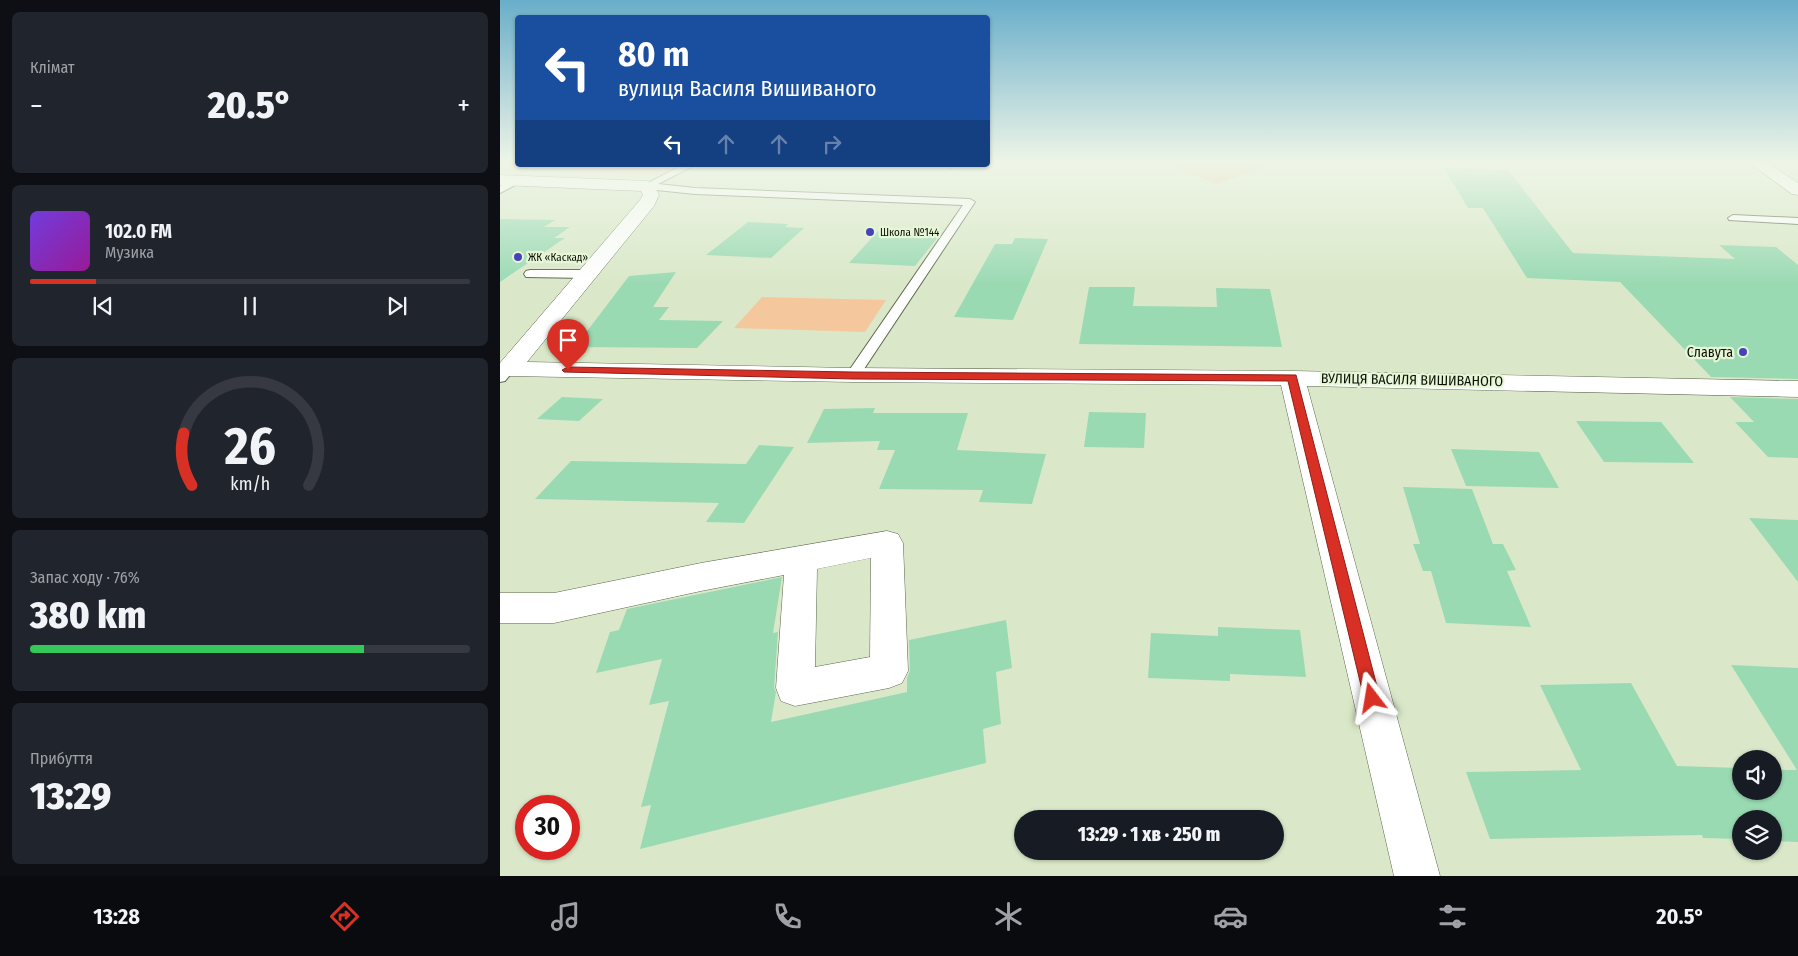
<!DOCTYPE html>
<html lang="uk">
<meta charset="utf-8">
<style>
:root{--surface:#171b24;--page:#20242c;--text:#f1f3f6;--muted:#9ea1a6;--line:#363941;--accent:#d93025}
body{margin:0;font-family:"Fira Sans Condensed",sans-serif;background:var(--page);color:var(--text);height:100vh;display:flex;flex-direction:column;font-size:19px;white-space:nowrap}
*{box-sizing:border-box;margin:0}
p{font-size:16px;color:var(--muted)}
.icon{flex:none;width:28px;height:28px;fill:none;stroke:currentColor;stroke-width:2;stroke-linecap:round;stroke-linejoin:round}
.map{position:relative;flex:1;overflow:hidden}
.panel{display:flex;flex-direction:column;gap:12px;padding:12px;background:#0d0f14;width:500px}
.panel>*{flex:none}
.guide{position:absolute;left:15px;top:15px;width:475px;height:152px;border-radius:5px;box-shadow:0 1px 4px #0004;background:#1a4fa0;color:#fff;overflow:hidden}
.buttons{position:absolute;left:1232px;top:750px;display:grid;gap:10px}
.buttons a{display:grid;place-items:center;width:50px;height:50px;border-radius:50%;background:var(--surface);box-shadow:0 1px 4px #0004;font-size:25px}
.speed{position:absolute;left:15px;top:795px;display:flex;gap:10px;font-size:25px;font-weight:700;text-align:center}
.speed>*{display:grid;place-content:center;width:65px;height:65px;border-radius:50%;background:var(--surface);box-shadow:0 1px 4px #0004;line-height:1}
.speed .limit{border:8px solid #d22;background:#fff;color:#111}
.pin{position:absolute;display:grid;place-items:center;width:42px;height:42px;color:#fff;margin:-51px -21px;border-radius:50% 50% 50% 0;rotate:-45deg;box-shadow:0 0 5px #0007}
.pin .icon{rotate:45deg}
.me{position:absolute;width:55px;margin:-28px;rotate:346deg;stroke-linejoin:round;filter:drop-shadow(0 0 4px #0008)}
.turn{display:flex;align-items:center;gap:18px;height:105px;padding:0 20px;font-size:22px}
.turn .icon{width:65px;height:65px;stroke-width:2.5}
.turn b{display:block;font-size:35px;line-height:42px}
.lanes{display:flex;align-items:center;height:48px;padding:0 20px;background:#0003;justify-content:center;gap:25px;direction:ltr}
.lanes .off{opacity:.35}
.big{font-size:38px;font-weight:800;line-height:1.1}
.panel .tile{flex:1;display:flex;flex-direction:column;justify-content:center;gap:8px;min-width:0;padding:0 18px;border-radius:8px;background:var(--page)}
.panel .dial{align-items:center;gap:0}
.dial svg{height:130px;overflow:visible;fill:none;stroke:var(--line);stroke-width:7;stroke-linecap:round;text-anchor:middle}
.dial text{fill:var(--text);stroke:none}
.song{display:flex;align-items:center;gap:15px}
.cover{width:60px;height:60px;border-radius:8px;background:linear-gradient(135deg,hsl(260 70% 55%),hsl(300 70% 35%))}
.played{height:5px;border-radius:2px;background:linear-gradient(90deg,var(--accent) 15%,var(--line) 15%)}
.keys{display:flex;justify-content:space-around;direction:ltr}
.heat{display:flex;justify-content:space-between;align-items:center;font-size:28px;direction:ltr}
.charge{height:8px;border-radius:4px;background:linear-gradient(90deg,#34c759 76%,var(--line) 0)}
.trip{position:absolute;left:514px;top:810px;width:270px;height:50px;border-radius:25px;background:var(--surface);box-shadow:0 1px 4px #0004;font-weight:800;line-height:50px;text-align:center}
.tab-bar{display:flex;height:80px;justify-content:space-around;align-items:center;background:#090b0e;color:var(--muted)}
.tab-bar .icon{width:35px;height:35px}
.tab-bar .active{color:var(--accent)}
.tab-bar b{font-size:22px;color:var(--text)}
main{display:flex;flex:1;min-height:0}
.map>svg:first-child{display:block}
.green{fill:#f4c89c}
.building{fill:#9adab3}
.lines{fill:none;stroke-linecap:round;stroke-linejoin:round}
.service-casing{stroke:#5b674b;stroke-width:2}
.minor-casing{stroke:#5b674b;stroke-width:1}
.tertiary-casing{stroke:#5b674b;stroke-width:1}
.service{fill:#fff;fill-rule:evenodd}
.minor{fill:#fff;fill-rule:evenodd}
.tertiary{fill:#fff;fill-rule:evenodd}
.route{fill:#d93025;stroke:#8d1f18}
.poi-dot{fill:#4643b9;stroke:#e7f6d6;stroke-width:2}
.labels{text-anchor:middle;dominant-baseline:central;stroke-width:4.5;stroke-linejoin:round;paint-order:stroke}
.far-poi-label{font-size:11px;fill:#0c1006;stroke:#e7f6d6;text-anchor:start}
.poi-label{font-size:14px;fill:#0c1006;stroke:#e7f6d6;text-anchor:end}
.street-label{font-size:14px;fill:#0c1006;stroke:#e7f6d6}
</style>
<main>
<section class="panel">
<div class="tile"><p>Клімат</p>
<div class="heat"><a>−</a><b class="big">20.5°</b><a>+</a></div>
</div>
<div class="tile">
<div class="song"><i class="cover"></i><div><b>102.0 FM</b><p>Музика</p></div></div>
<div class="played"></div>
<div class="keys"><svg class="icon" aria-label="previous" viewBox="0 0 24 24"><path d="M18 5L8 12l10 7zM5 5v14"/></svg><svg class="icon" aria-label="pause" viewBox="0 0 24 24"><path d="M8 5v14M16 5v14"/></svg><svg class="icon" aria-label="next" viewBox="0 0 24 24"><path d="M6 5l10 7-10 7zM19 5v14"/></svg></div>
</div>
<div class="tile dial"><svg viewBox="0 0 100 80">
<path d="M14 69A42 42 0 1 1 86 69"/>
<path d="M14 69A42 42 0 0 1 9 37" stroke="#d93025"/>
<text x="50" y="56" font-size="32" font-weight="700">26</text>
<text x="50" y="72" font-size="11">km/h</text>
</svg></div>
<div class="tile"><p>Запас ходу · 76%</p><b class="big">380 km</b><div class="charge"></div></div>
<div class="tile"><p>Прибуття</p><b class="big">13:29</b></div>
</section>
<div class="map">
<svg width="1298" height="876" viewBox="0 0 1298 876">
<rect width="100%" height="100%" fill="#dae8c9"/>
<g class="green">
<polygon points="0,161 17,161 18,165 101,165 173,169 162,175 0,170"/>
<polygon points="661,161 780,161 717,184"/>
<polygon points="262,297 386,300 365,332 234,328"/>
</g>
<g class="building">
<polygon points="944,168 1008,170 1073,253 1235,259 1219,245 1276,247 1298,265 1298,379 1211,377 1120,282 1027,278 983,208 968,208"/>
<polygon points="0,219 55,220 44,227 70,227 54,238 65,238 0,282"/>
<polygon points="248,222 288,224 285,227 304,228 271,258 206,255"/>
<polygon points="398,230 442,232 415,266 349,263 378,231 396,232"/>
<polygon points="515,238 548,239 513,320 454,317 495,244 512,244"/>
<polygon points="176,272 153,307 169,307 159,320 223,321 197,348 75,347 129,276"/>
<polygon points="589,287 635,287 633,306 717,307 716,288 770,289 782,347 579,344"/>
<polygon points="62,397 103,399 79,421 37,419"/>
<polygon points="1230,397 1298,399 1298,458 1268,457 1235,422 1254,422"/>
<polygon points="375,408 373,413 468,413 457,450 546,454 532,504 479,502 483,490 379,489 395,450 377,450 380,441 307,443 324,409"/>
<polygon points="589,412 646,413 644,448 584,447"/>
<polygon points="1076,421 1161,422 1194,463 1104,462"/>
<polygon points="259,445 294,447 244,523 206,522 219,503 35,499 71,461 246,464"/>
<polygon points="951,449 1039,452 1059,488 966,486"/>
<polygon points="903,487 972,489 993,544 1003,544 1016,570 1007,571 1031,627 946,623 931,571 923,571 913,544 920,544"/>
<polygon points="1249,518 1298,520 1298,582"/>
<polygon points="282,577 273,633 278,632 274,688 276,692 271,722 407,692 407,678 410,671 409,640 506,620 512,668 496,672 501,724 483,729 486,763 140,849 151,805 141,807 169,701 149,705 162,659 96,673 110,632 119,630 127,609"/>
<polygon points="718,627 800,630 806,677 730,674 730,681 648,678 651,633 718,636"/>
<polygon points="1231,665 1298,668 1298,842 1274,841 1274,819 1241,819 1241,839 1203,838 1202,835 990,839 966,772 1081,770 1040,685 1131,683 1177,766 1241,768 1241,791 1274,791 1274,770 1297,770"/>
</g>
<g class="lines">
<g class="service-casing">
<g id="service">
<polygon points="183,165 195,165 158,184 195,188 470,199 475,202 360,375 358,378 348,378 346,375 463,205 195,194 147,189 142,186"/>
<polygon points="446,165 457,165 452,168"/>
<polygon points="18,177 23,180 21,182 0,193 0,186"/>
<polygon points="1233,215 1298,218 1298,224 1229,220 1228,218"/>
<polygon points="30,270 88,270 94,274 88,278 26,277 24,274 26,271"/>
<polygon points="8,365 13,366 15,369 5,381 0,382 0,369"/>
</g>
</g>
<g class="minor-casing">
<g id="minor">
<polygon points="0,175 147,181 153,183 159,195 154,206 27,362 353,368 792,371 1298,381 1298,397 807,386 940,876 894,876 781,385 353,382 8,376 0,374 0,363 140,200 143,195 141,191 0,185"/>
<path d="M 387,531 L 398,534 L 403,543 L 408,671 L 402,683 L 389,688 L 295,706 L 281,701 L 276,688 L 284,575 L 201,591 L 54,623 L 0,623 L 0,593 L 54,593 L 201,563 ZM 371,558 L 370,657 L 315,667 L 317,569 Z"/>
</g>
</g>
<g class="tertiary-casing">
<polygon id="tertiary" points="1247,161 1265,161 1298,183 1298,195 1292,194"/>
</g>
<use href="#service" class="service"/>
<use href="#minor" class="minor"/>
<use href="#tertiary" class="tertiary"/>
</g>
<linearGradient id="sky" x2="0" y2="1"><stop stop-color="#69aeca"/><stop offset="0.57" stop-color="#eef5e7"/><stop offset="1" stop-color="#eef5e7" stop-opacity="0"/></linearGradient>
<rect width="1298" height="284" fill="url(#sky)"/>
<polygon class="route" points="68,367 353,372 796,375 880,698 878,703 872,705 867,703 864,698 788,381 353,379 64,372 62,370"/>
<g class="poi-dot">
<circle cx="370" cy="232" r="5"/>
<circle cx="18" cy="257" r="5"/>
<circle cx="1243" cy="352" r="5"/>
</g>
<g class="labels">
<g class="far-poi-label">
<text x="380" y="232">Школа №144</text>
<text x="28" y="257">ЖК «Каскад»</text>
</g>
<g class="poi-label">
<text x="1233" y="352">Славута</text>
</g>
<g class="street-label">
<text transform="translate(912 380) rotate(1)">ВУЛИЦЯ ВАСИЛЯ ВИШИВАНОГО</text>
</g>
</g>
</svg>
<div class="buttons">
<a><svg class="icon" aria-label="sound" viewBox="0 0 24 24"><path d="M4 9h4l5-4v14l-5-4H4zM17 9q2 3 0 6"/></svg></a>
<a><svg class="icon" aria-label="layers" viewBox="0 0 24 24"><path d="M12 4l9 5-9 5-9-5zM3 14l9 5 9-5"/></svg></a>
</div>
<div class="speed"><div class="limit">30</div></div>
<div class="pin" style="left:68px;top:370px;background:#d93025"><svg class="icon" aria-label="arrive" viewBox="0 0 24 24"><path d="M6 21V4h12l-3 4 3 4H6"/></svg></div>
<svg class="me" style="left:872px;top:698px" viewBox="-20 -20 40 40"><path d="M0-17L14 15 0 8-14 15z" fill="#d93025" stroke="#fff" stroke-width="4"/></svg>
<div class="trip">13:29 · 1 хв · 250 m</div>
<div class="guide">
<div class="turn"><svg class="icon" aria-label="left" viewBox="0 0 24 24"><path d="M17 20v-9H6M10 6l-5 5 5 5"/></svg><div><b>80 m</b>вулиця Василя Вишиваного</div></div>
<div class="lanes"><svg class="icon" aria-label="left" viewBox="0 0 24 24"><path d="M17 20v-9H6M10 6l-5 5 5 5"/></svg><svg class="icon off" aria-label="ahead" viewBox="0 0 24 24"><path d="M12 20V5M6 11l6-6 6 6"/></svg><svg class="icon off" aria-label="ahead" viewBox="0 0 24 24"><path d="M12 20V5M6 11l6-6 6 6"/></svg><svg class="icon off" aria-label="right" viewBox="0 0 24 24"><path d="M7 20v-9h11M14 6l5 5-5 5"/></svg></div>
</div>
</div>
</main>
<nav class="tab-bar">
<b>13:28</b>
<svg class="icon active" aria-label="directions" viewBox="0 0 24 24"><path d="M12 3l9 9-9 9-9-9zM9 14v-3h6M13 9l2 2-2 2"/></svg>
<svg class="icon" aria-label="music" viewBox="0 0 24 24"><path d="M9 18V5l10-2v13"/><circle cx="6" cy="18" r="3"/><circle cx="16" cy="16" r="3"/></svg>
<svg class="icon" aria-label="phone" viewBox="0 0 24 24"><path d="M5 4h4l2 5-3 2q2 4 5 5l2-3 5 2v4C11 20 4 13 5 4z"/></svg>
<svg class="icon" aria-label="climate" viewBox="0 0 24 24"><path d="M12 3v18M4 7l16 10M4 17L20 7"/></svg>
<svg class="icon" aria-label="car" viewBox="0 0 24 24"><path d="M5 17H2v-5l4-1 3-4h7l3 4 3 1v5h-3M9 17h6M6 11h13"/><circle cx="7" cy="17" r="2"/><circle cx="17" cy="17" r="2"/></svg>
<svg class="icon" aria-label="filters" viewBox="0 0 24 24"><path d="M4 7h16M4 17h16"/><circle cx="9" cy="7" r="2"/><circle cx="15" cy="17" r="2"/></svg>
<b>20.5°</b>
</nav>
